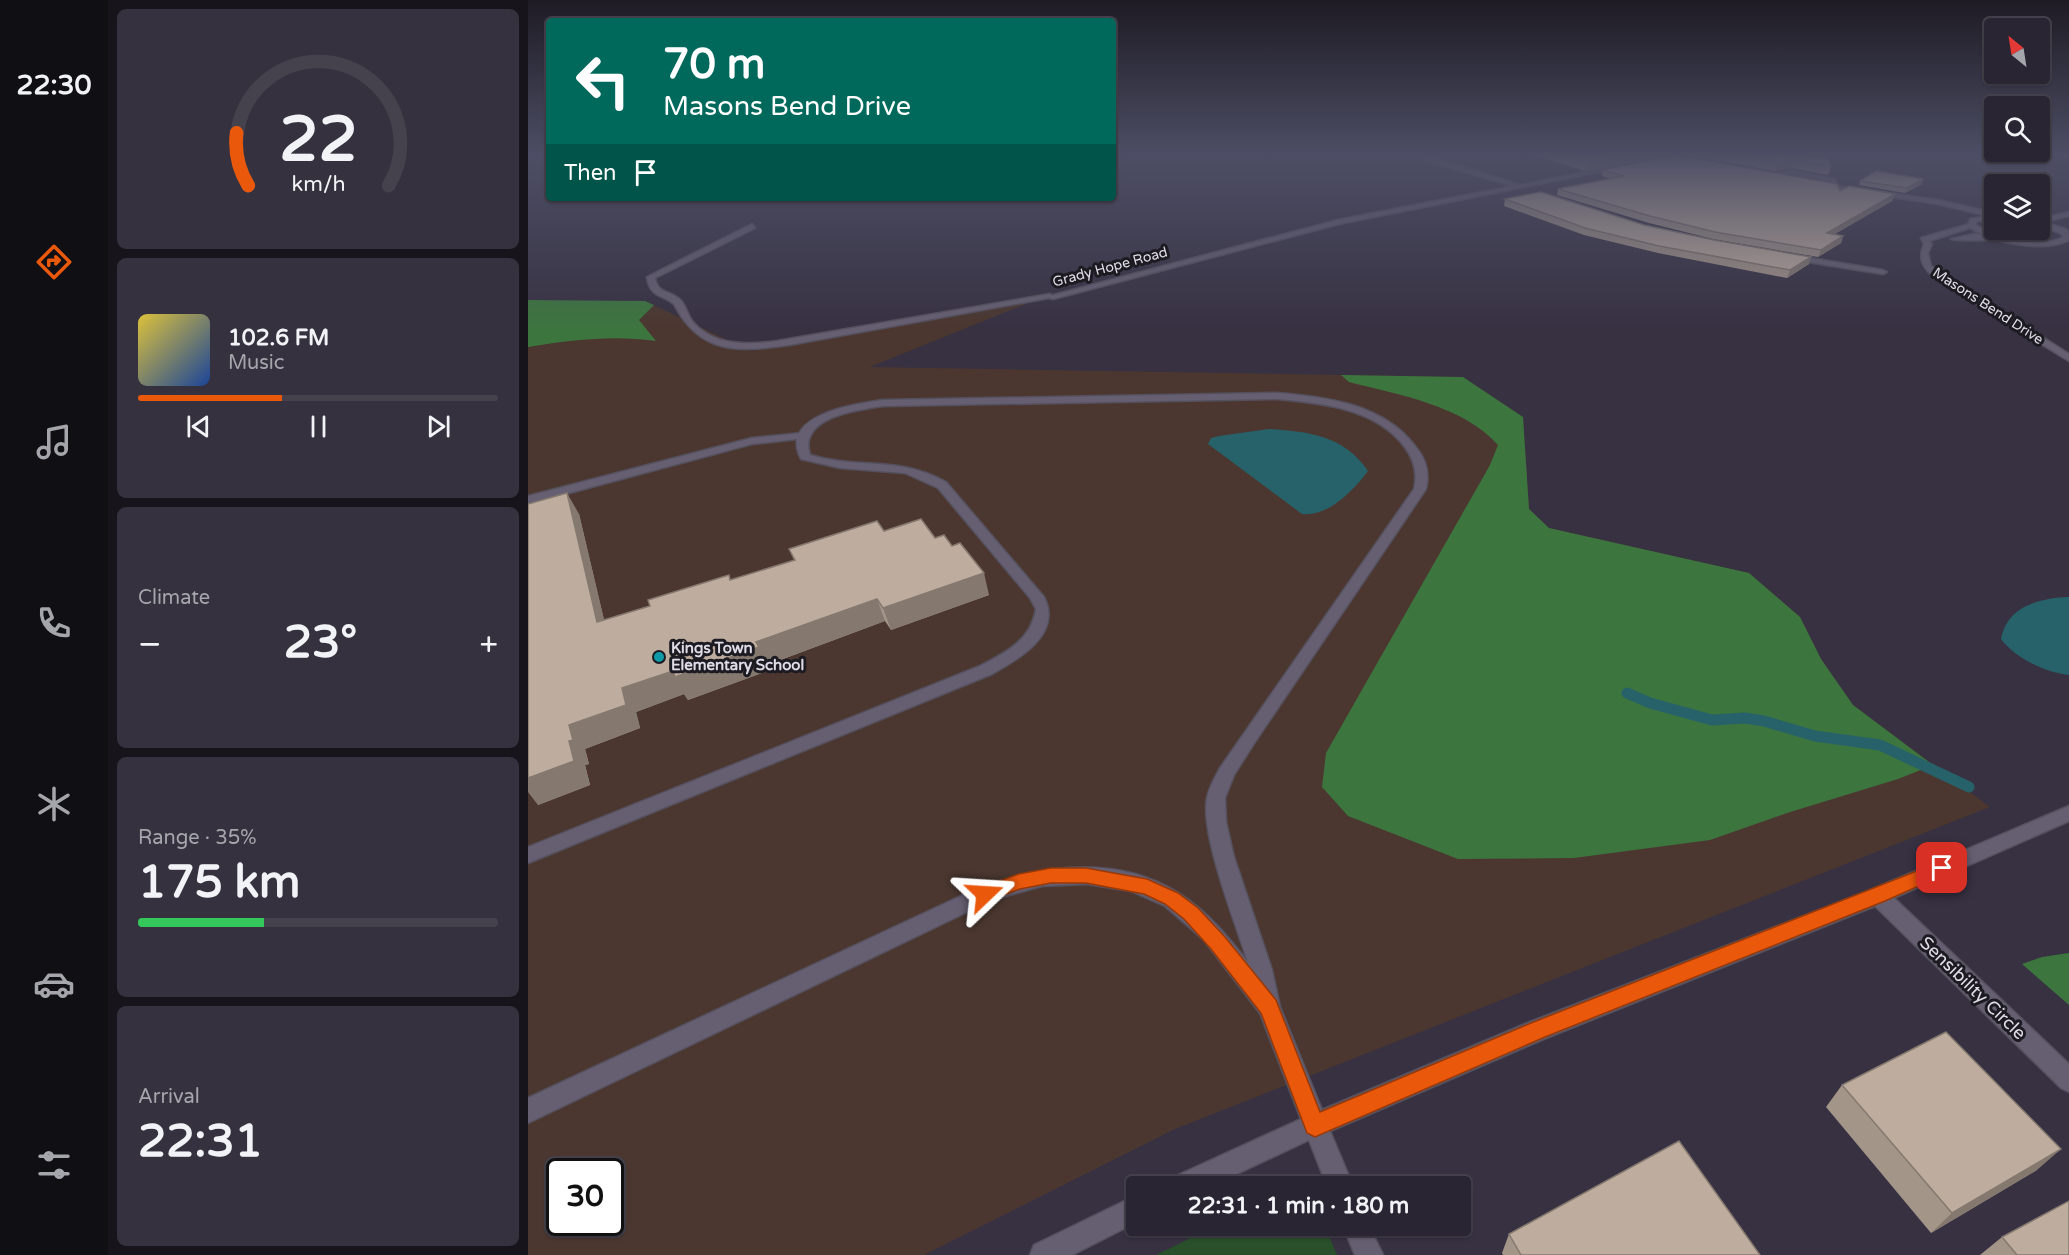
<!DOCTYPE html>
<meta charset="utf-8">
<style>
:root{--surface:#292532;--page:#35313e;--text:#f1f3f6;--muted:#a5a5ac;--line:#45424d;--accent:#ea580c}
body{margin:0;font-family:"Varela Round",sans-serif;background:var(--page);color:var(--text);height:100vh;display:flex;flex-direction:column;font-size:22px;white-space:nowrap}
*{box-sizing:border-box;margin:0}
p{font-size:20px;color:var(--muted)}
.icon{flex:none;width:33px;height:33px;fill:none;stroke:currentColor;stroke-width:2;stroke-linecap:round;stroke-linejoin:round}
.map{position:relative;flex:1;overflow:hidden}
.panel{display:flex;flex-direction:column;gap:9px;padding:9px;background:#17141c;width:420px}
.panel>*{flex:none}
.top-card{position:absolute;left:18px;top:18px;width:570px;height:183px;border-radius:6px;box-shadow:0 2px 4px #0004,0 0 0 2px var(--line);background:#00695c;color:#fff;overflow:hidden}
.needle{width:39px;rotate:330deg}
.tools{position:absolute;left:1456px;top:18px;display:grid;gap:12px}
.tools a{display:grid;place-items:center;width:66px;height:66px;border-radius:6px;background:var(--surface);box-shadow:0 2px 4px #0004,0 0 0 2px var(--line);font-size:30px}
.speed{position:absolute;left:18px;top:1158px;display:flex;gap:12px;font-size:30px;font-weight:700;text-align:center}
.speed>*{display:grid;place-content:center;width:78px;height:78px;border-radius:50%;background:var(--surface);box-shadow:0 2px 4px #0004,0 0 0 2px var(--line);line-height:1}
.speed .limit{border:3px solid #111;border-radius:9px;background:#fff;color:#111}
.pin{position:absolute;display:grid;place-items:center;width:51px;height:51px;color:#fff;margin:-26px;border-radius:12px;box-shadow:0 3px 9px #0006}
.me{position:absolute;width:66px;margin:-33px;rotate:70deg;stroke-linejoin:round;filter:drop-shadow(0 0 4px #0008)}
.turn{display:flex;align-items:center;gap:21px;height:126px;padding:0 18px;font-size:27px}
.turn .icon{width:78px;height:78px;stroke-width:2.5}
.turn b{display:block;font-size:42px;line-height:51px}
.then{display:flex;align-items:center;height:57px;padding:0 18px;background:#0003;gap:12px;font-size:22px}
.big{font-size:45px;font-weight:700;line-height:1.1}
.panel .card{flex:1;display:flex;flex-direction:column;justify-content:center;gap:9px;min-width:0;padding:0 21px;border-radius:9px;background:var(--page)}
.panel .dial{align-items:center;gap:0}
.dial svg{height:156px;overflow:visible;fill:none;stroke:var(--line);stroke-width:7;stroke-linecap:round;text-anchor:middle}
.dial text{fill:var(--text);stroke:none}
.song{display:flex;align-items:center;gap:18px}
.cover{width:72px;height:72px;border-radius:9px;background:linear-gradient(135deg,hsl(50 70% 55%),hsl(220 70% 35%))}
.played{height:6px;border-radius:3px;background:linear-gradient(90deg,var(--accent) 40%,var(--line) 40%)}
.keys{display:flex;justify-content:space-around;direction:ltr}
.heat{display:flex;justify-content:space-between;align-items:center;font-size:33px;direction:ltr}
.charge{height:9px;border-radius:4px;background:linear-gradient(90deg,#34c759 35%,var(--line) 0)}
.trip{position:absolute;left:598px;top:1176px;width:345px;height:60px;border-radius:6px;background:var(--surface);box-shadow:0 2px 4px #0004,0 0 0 2px var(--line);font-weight:700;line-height:60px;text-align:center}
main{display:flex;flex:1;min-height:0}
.menu{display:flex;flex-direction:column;width:108px;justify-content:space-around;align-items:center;background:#100f14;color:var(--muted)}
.menu .icon{width:42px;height:42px}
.menu .current{color:var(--accent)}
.menu b{font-size:27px;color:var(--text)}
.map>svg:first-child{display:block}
.education{fill:#4b3730;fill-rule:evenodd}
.green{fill:#2a4f2b}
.forest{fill:#3d753f}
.water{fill:#27626a}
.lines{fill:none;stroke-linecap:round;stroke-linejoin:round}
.stream{stroke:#27626a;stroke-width:11}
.lane-casing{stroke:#55505d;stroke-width:3}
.street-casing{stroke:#55505d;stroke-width:3}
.secondary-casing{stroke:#55505d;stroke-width:3}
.lane{fill:#665f71;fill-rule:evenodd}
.street{fill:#665f71;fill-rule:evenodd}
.secondary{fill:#665f71;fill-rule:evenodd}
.wall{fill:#a39588}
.shaded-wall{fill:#85796f}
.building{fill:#bead9e;stroke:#85796f;stroke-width:1.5}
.route{fill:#ea580c;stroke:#983908;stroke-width:1.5}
.culture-dot{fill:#0f9aa8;stroke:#1d1b22;stroke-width:2}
.labels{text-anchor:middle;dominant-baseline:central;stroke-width:6;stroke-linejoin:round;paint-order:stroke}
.far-street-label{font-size:14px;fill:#e0dce7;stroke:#1d1b22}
.poi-label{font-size:15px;font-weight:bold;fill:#e0dce7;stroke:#1d1b22;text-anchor:start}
.near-street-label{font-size:18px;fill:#e0dce7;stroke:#1d1b22}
</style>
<main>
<nav class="menu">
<b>22:30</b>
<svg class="icon current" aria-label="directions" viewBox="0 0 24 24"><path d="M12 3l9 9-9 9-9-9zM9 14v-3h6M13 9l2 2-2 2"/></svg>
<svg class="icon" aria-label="music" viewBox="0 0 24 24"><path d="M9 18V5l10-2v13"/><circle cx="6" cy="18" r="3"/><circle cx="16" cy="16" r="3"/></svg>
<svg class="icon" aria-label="phone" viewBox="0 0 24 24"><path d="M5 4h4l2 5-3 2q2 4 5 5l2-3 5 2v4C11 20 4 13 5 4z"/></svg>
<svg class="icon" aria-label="climate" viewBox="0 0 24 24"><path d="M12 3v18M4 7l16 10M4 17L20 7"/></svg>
<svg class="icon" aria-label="car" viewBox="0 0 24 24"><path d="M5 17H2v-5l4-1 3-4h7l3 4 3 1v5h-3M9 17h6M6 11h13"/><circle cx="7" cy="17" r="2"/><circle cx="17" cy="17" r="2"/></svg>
<svg class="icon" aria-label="filters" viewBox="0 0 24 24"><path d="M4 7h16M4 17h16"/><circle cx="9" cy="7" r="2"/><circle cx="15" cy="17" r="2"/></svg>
</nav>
<section class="panel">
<div class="card dial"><svg viewBox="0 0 100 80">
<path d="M14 69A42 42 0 1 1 86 69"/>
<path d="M14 69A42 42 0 0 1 8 42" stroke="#ea580c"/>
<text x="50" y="56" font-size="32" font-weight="700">22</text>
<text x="50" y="72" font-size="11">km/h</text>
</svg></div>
<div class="card">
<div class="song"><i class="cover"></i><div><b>102.6 FM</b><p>Music</p></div></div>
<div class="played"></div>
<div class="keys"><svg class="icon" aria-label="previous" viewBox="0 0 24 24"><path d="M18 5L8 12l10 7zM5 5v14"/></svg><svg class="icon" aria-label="pause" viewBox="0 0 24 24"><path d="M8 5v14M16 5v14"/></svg><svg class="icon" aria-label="next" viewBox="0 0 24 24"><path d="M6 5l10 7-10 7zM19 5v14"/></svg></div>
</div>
<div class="card"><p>Climate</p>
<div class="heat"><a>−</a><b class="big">23°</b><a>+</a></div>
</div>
<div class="card"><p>Range · 35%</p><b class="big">175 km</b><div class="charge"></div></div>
<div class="card"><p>Arrival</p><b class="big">22:31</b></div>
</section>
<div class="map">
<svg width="1541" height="1255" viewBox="0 0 1541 1255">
<rect width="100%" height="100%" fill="#373142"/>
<path class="education" d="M 117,301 L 223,351 L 505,301 L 342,367 L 935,377 L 995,417 L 1001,509 L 1021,528 L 1221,573 L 1272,617 L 1293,659 L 1325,705 L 1462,807 L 647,1129 L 396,1255 L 0,1255 L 0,314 ZM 32,1172 L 82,1172 L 82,1222 L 32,1222 Z"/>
<polygon class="green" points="687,1226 797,1226 809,1255 628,1255"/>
<g class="forest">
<path d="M 0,300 L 117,301 L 126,305 L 111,320 L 128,341 C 84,335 44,340 0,347 Z"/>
<path d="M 813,375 L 935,377 L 995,417 L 1001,509 L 1021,528 L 1221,573 L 1272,617 L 1293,659 L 1325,705 L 1405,765 L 1370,779 L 1259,813 L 1182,840 L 1046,858 L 930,859 L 820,816 L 794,787 L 798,753 L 962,465 L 970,445 C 934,405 871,395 821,382 Z"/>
<polygon points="1541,953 1541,1005 1494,964 1514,957"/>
</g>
<g class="water">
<path d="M 741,429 C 781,432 815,435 840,471 C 825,491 800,517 774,514 L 680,444 L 683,438 L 691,436 Z"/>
<path d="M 1541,597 L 1541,675 C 1518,673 1487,658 1473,639 C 1479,606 1512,598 1541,597 Z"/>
</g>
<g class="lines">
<polyline class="stream" points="1099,693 1122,703 1184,720 1217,718 1236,721 1287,736 1352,745 1441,787"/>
<g class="lane-casing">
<g id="lane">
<polygon points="1264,170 1307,179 1311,187 1306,188 1302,181 1264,174 1238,177 1235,175"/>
<path d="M 224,224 L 227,228 L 127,278 C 130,294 140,290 150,298 C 158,303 159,315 165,322 C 186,346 219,345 249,341 L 522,294 L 526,297 L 261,345 C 210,352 172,355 146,304 C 134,294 122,298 119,277 Z"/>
<polygon points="274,433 280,436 278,438 224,444 0,504 0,496 224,438"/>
</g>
</g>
<g class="street-casing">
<g id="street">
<polygon points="883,153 891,153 992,185 1093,165 1096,167 811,224 525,299 518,297 810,220 985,186 899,161"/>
<polygon points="1541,212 1541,216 1512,223 1512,219"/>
<path d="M 1441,224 L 1448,226 L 1401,241 L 1404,244 L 1400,253 L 1403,266 L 1541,354 L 1541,361 L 1408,279 C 1396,269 1389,260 1396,244 L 1393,238 Z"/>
<path d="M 1446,234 L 1473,236 L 1477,238 L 1473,240 C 1464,240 1426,241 1423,239 Z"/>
<polygon points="1264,255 1355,270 1359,272 1355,274 1261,259 1260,257"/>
<path d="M 749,393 C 799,397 855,404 887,446 C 898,459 902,472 898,489 L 727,742 L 706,775 L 697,798 L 698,822 L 706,857 L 744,970 L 752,1007 L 794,1110 L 1002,1022 L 1343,890 L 1541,806 L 1541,821 L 1366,898 L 1541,1064 L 1541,1092 L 1533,1088 L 1347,906 L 1018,1038 L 802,1131 L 825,1186 L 799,1186 L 781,1140 L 683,1186 L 642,1186 L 646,1177 L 773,1119 L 732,1013 L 676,940 L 637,906 L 603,891 L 559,884 L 514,886 L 464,900 L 0,1123 L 0,1098 L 450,888 C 515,865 590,854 652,894 C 680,912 700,937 720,962 C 708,925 672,834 679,798 C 681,788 687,777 692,768 L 886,489 C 890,472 886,459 876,446 C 847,408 793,403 749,399 L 355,406 C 329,410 270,417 282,455 C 332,470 368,455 418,482 L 516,597 C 535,634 491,659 464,674 L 0,863 L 0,847 L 452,666 C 479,652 503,640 508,609 L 502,598 L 410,488 L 377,473 L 312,468 L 273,459 C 250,415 326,404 355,400 Z"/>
<polygon points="609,1195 609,1222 544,1255 502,1255 506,1245"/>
<polygon points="815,1226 841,1226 855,1255 827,1255"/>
</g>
</g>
<g class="secondary-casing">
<g id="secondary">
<polygon points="1117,153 1129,153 1158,160 1155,162"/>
<path d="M 1289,183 L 1410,200 L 1467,213 L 1466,218 L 1448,222 L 1448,225 C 1470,238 1512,249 1536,237 L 1532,233 L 1512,225 L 1512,221 L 1538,229 L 1541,233 L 1541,240 C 1517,253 1461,243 1440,226 L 1442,219 L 1460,216 L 1410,204 L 1291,186 Z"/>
</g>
</g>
<use href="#lane" class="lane"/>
<use href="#street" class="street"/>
<use href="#secondary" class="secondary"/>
</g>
<g class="wall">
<polygon points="999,153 1130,153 1129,158 1057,171"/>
<polygon points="1144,153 1261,153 1303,167 1300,175 1264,168 1247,171"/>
<polygon points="1522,153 1541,153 1541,157 1540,157"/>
<polygon points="1075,170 1312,191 1367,194 1364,201 1306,234 1315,236 1313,243 1290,257 1185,239 1121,223 1029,195 1030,189 1083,179 1074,176"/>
<polygon points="1332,181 1394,184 1377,193 1331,185"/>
<polygon points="977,199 1281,264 1259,278 1130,253 1056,235 976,206"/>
<polygon points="51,514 76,620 266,560 261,549 356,531 407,538 461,595 363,630 357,621 239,665 242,670 160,700 156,694 108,712 112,728 57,749 61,764 57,765 62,785 10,805"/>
<polygon points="1314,1085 1509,1170 1403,1233 1298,1107"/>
<polygon points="981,1234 1232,1255 975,1255 974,1253"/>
<polygon points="1474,1237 1541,1255 1452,1255"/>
</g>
<g class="shaded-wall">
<polygon points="1110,153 1130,153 1129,158 1057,171 1058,162"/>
<polygon points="1267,159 1264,168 1247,171 1249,162"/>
<polygon points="1395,179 1394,184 1377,193 1379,188"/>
<polygon points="1367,194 1364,201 1297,240 1299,233"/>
<polygon points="1315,236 1313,243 1290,257 1293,250"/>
<polygon points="1283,257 1281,264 1259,278 1262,270"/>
<polygon points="39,493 51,514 82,645 69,622"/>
<polygon points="456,573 461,595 363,630 355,608"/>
<polygon points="349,599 357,621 239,665 242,670 160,700 156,694 108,712 112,728 57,749 61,764 57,765 62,785 10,805 0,792 0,776 41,741 41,725 94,688"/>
<polygon points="1533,1149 1509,1170 1403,1233 1424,1213"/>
</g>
<g class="building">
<polygon points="1027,153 1110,153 1058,162"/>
<polygon points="1194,153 1261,153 1300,159 1303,167 1267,159 1249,162"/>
<polygon points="1147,155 1309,184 1312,191 1321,186 1367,194 1299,233 1315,236 1293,250 1187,232 1122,216 1030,189 1096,176 1075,170"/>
<polygon points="1348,171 1395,179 1379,188 1332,181"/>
<polygon points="1013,192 1116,225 1186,240 1283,257 1262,270 1131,246 1057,228 977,199"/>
<polygon points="39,493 69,622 122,606 120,600 201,575 202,580 267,560 261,549 349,521 356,531 393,519 407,538 416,535 424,546 432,543 456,573 355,608 349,599 228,642 231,647 147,677 145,671 94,688 98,705 41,725 45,740 41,741 46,761 0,778 0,504"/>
<polygon points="1418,1032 1533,1149 1424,1213 1314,1085"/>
<polygon points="1151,1141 1232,1255 993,1255 981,1234"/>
<polygon points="1541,1201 1541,1255 1489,1255 1474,1237"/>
</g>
<linearGradient id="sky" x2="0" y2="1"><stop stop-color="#1e1b24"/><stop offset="0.47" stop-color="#4d4e65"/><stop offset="1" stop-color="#4d4e65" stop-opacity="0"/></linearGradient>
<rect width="1541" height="329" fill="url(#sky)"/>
<polygon class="route" points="1414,861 1420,863 1423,868 1420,873 1357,901 1017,1037 787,1137 779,1133 733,1013 683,949 656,919 637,904 616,894 558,883 523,883 492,889 457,902 451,899 448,894 451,888 491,874 523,868 558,868 619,879 650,893 670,908 697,937 748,1000 792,1112 1003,1023"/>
<circle class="culture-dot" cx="131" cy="657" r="6"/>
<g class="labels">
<g class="far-street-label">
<text transform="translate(582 267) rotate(-15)">Grady Hope Road</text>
<text transform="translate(1460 306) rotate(33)">Masons Bend Drive</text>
</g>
<g class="poi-label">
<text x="143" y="648">Kings Town<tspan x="143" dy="17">Elementary School</tspan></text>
</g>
<g class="near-street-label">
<text transform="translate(1445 988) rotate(44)">Sensibility Circle</text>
</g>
</g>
</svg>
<div class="tools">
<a><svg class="needle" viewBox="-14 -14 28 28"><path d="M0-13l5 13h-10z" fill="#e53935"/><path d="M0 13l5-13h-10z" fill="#a5a5ac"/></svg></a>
<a><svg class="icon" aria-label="search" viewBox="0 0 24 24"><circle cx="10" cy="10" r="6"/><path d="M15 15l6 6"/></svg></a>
<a><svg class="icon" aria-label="layers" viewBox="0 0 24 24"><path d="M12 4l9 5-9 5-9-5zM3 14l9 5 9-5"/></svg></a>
</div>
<div class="speed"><div class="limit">30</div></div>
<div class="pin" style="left:1414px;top:868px;background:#d93025"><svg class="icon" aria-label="arrive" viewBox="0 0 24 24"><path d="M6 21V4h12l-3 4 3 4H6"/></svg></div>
<svg class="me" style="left:457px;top:894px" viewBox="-20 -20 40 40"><path d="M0-17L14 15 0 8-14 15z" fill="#ea580c" stroke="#fff" stroke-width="4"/></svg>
<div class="trip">22:31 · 1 min · 180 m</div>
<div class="top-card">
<div class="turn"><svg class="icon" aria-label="left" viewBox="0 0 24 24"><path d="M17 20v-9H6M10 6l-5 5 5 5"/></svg><div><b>70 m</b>Masons Bend Drive</div></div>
<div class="then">Then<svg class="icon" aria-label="arrive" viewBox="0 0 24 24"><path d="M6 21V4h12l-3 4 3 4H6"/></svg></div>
</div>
</div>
</main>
